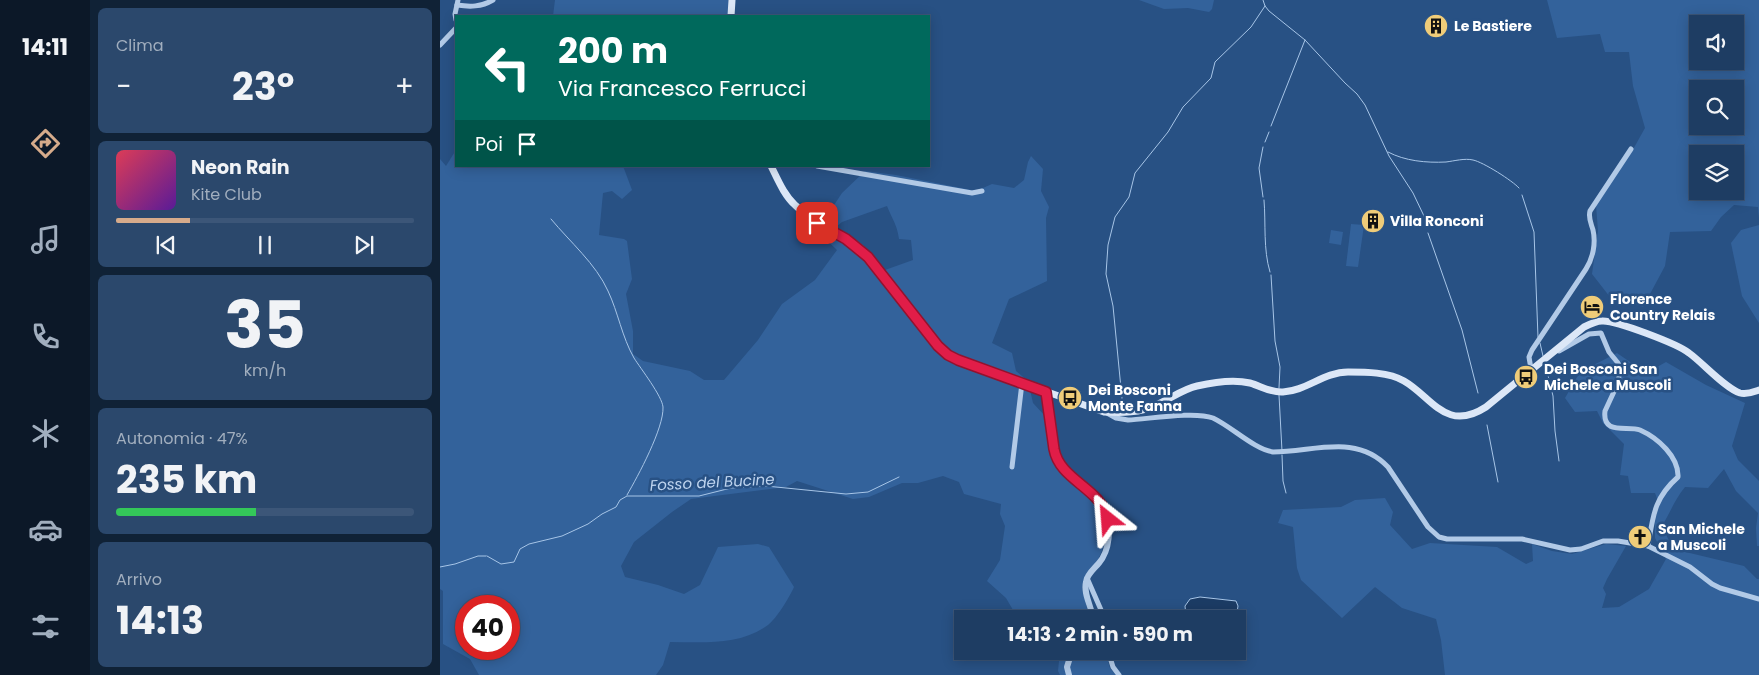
<!DOCTYPE html>
<html lang="it">
<meta charset="utf-8">
<style>
:root{--surface:#1e3d63;--page:#2b486c;--text:#f1f3f6;--muted:#a1aebe;--line:#3c5678;--accent:#d6ab8b}
body{margin:0;font-family:Poppins,sans-serif;background:var(--page);color:var(--text);height:100vh;display:flex;flex-direction:column;font-size:19px;white-space:nowrap}
*{box-sizing:border-box;margin:0}
p{font-size:16px;color:var(--muted)}
.icon{flex:none;width:28px;height:28px;fill:none;stroke:currentColor;stroke-width:2;stroke-linecap:round;stroke-linejoin:round}
.map{position:relative;flex:1;overflow:hidden}
.details{display:flex;flex-direction:column;gap:8px;padding:8px;background:#102236;width:350px}
.details>*{flex:none}
.top-card{position:absolute;left:15px;top:15px;width:475px;height:152px;border-radius:0px;box-shadow:0 2px 12px #0003,0 0 0 1px var(--line);background:#00695c;color:#fff;overflow:hidden}
.buttons{position:absolute;left:1249px;top:15px;display:grid;gap:10px}
.buttons a{display:grid;place-items:center;width:55px;height:55px;border-radius:0px;background:var(--surface);box-shadow:0 2px 12px #0003,0 0 0 1px var(--line);font-size:25px}
.speed{position:absolute;left:15px;top:595px;display:flex;gap:10px;font-size:25px;font-weight:700;text-align:center}
.speed>*{display:grid;place-content:center;width:65px;height:65px;border-radius:50%;background:var(--surface);box-shadow:0 2px 12px #0003,0 0 0 1px var(--line);line-height:1}
.speed .limit{border:8px solid #d22;background:#fff;color:#111}
.pin{position:absolute;display:grid;place-items:center;width:42px;height:42px;color:#fff;margin:-21px;border-radius:10px;box-shadow:0 2px 8px #0006}
.me{position:absolute;width:55px;margin:-28px;rotate:332deg;stroke-linejoin:round;filter:drop-shadow(0 0 4px #0008)}
.turn{display:flex;align-items:center;gap:18px;height:105px;padding:0 20px;font-size:22px}
.turn .icon{width:65px;height:65px;stroke-width:2.5}
.turn b{display:block;font-size:35px;line-height:42px}
.then{display:flex;align-items:center;height:48px;padding:0 20px;background:#0003;gap:10px;font-size:19px}
.big{font-size:38px;font-weight:700;line-height:1.1}
.details .card{flex:1;display:flex;flex-direction:column;justify-content:center;gap:8px;min-width:0;padding:0 18px;border-radius:8px;background:var(--page)}
.details .dial{align-items:center;gap:0}
.dial b{font-size:65px;line-height:1}
.song{display:flex;align-items:center;gap:15px}
.cover{width:60px;height:60px;border-radius:8px;background:linear-gradient(135deg,hsl(350 70% 55%),hsl(270 70% 35%))}
.played{height:5px;border-radius:2px;background:linear-gradient(90deg,var(--accent) 25%,var(--line) 25%)}
.keys{display:flex;justify-content:space-around;direction:ltr}
.heat{display:flex;justify-content:space-between;align-items:center;font-size:28px;direction:ltr}
.charge{height:8px;border-radius:4px;background:linear-gradient(90deg,#34c759 47%,var(--line) 0)}
.trip{position:absolute;left:514px;top:610px;width:292px;height:50px;border-radius:0px;background:var(--surface);box-shadow:0 2px 12px #0003,0 0 0 1px var(--line);font-weight:700;line-height:50px;text-align:center}
main{display:flex;flex:1;min-height:0}
.tab-bar{display:flex;flex-direction:column;width:90px;justify-content:space-around;align-items:center;background:#0c1828;color:var(--muted)}
.tab-bar .icon{width:35px;height:35px}
.tab-bar .on{color:var(--accent)}
.tab-bar b{font-size:22px;color:var(--text)}
.map>svg:first-child{display:block}
.green{fill:#33629b;fill-rule:evenodd}
.water{fill:#1c3c65;stroke:#a7c5e7}
.lines{fill:none;stroke-linecap:round;stroke-linejoin:round}
.stream{stroke:#a7c5e7;stroke-width:1}
.minor{stroke:#b2cae7;stroke-width:5}
.tertiary{stroke:#b2cae7;stroke-width:6}
.secondary{stroke:#dce7f7;stroke-width:7}
.route-casing{stroke:#92132f;stroke-width:12}
.route{stroke:#e11d48;stroke-width:9}
.labels{text-anchor:middle;dominant-baseline:central;stroke-width:5;stroke-linejoin:round;paint-order:stroke}
.poi-label{font-size:14px;font-weight:bold;fill:#fff;stroke:#285184;text-anchor:start}
.water-label{font-size:15px;font-style:italic;fill:#bed4ef;stroke:#285184}
</style>
<main>
<nav class="tab-bar">
<b>14:11</b>
<svg class="icon on" aria-label="directions" viewBox="0 0 24 24"><path d="M12 3l9 9-9 9-9-9zM9 14v-3h6M13 9l2 2-2 2"/></svg>
<svg class="icon" aria-label="music" viewBox="0 0 24 24"><path d="M9 18V5l10-2v13"/><circle cx="6" cy="18" r="3"/><circle cx="16" cy="16" r="3"/></svg>
<svg class="icon" aria-label="phone" viewBox="0 0 24 24"><path d="M5 4h4l2 5-3 2q2 4 5 5l2-3 5 2v4C11 20 4 13 5 4z"/></svg>
<svg class="icon" aria-label="climate" viewBox="0 0 24 24"><path d="M12 3v18M4 7l16 10M4 17L20 7"/></svg>
<svg class="icon" aria-label="car" viewBox="0 0 24 24"><path d="M5 17H2v-5l4-1 3-4h7l3 4 3 1v5h-3M9 17h6M6 11h13"/><circle cx="7" cy="17" r="2"/><circle cx="17" cy="17" r="2"/></svg>
<svg class="icon" aria-label="filters" viewBox="0 0 24 24"><path d="M4 7h16M4 17h16"/><circle cx="9" cy="7" r="2"/><circle cx="15" cy="17" r="2"/></svg>
</nav>
<section class="details">
<div class="card"><p>Clima</p>
<div class="heat"><a>−</a><b class="big">23°</b><a>+</a></div>
</div>
<div class="card">
<div class="song"><i class="cover"></i><div><b>Neon Rain</b><p>Kite Club</p></div></div>
<div class="played"></div>
<div class="keys"><svg class="icon" aria-label="previous" viewBox="0 0 24 24"><path d="M18 5L8 12l10 7zM5 5v14"/></svg><svg class="icon" aria-label="pause" viewBox="0 0 24 24"><path d="M8 5v14M16 5v14"/></svg><svg class="icon" aria-label="next" viewBox="0 0 24 24"><path d="M6 5l10 7-10 7zM19 5v14"/></svg></div>
</div>
<div class="card dial"><b>35</b><p>km/h</p></div>
<div class="card"><p>Autonomia · 47%</p><b class="big">235 km</b><div class="charge"></div></div>
<div class="card"><p>Arrivo</p><b class="big">14:13</b></div>
</section>
<div class="map">
<svg width="1319" height="675" viewBox="0 0 1319 675">
<rect width="100%" height="100%" fill="#285184"/>
<g class="green">
<polygon points="115,0 288,0 290,16 113,16"/>
<polygon points="699,0 774,0 772,9 769,12 748,8 724,9"/>
<path d="M 1107,0 L 1319,0 L 1319,218 L 1318,207 L 1294,205 L 1281,217 L 1271,231 L 1230,232 L 1225,266 L 1203,307 L 1170,297 L 1152,274 L 1158,231 L 1156,205 L 1191,153 L 1205,128 L 1193,86 L 1189,52 L 1165,52 L 1160,34 L 1117,38 ZM 1258,24 L 1295,24 L 1295,61 L 1258,61 ZM 1258,89 L 1295,89 L 1295,126 L 1258,126 ZM 1258,154 L 1295,154 L 1295,191 L 1258,191 Z"/>
<path d="M 16,150 L 16,166 L 183,166 L 192,190 L 182,199 L 172,191 L 163,193 L 159,235 L 184,239 L 187,241 L 192,279 L 186,294 L 193,331 L 193,354 L 203,361 L 250,371 L 264,380 L 284,380 L 318,340 L 342,304 L 375,280 L 397,250 L 377,231 L 402,193 L 425,171 L 456,175 L 536,191 L 552,184 L 574,188 L 584,180 L 588,162 L 591,156 L 603,169 L 601,191 L 609,207 L 606,218 L 607,281 L 569,299 L 552,343 L 572,353 L 576,371 L 588,381 L 593,403 L 605,416 L 615,457 L 660,504 C 676,535 660,558 643,583 L 642,589 L 650,619 L 609,619 L 608,615 L 573,610 L 566,598 L 547,581 L 560,560 L 565,526 L 560,514 L 561,504 L 524,494 L 519,482 L 503,476 L 478,483 L 462,483 L 429,497 L 413,499 L 357,481 L 346,487 L 251,499 L 232,512 L 194,542 L 181,566 L 185,577 L 218,585 L 244,594 L 260,585 L 278,547 L 318,544 L 329,547 L 354,587 C 349,598 337,618 328,625 C 300,646 263,642 230,642 L 223,665 L 216,675 L 39,675 L 30,659 L 3,644 L 3,591 L 0,589 L 0,159 L 6,166 ZM 447,206 C 452,219 457,224 459,239 L 471,240 L 473,260 L 445,270 L 423,245 L 396,227 L 402,222 ZM 26,606 L 69,606 L 69,649 L 26,649 Z"/>
<polygon points="911,224 924,225 918,267 906,266"/>
<polygon points="1319,225 1319,323 1302,296 1291,243 1301,230"/>
<polygon points="891,230 903,232 901,245 889,243"/>
<path d="M 1177,353 L 1206,373 L 1226,362 L 1266,385 L 1305,403 L 1292,446 L 1298,460 L 1319,481 L 1319,546 L 1317,546 L 1316,528 L 1318,513 L 1296,491 L 1284,469 L 1268,488 L 1245,487 C 1235,499 1230,513 1222,526 L 1233,549 L 1304,566 L 1317,579 L 1319,579 L 1319,675 L 1005,675 L 1001,640 L 996,619 L 962,608 L 935,587 L 902,618 L 861,580 L 857,568 L 853,527 L 838,523 L 843,510 L 901,507 L 915,500 L 945,498 L 953,512 L 950,525 L 972,549 L 990,543 L 1057,547 L 1086,564 L 1093,561 L 1092,544 L 1112,551 L 1132,554 L 1166,544 L 1186,546 L 1167,579 L 1163,588 L 1166,594 L 1162,608 L 1179,607 L 1209,589 L 1226,559 L 1215,538 L 1215,522 L 1219,504 L 1215,493 L 1191,493 L 1188,476 L 1180,475 L 1184,444 L 1163,423 L 1157,411 L 1135,412 L 1125,398 L 1140,372 Z"/>
<polygon points="620,651 665,651 670,668 676,675 620,675 618,671"/>
</g>
<polygon class="water" points="760,597 796,601 798,606 796,619 751,619 746,616 745,606 750,599"/>
<g class="lines">
<g class="stream">
<polyline points="823,0 825,6 829,11 865,40 905,83 917,94 925,105 949,156 973,193 984,216 987,226"/>
<polyline points="831,126 865,40"/>
<polyline points="825,142 829,132"/>
<polyline points="823,147 819,168 823,197"/>
<path d="M 948,152 C 965,161 986,163 1006,162 C 1014,161 1025,158 1033,160 C 1043,162 1073,181 1079,188"/>
<polyline points="1082,195 1094,232 1098,337"/>
<path d="M 824,200 C 826,224 823,249 830,272"/>
<path d="M 111,219 C 130,242 156,264 168,291 C 178,312 182,337 194,358 C 201,369 222,396 223,407 C 224,428 198,476 187,495"/>
<polyline points="988,233 1022,330 1038,393"/>
<polyline points="831,275 835,341 840,367 839,388"/>
<polyline points="1100,343 1103,356"/>
<polyline points="1105,363 1113,396 1115,431 1119,461"/>
<polyline points="839,395 842,451"/>
<polyline points="683,409 673,306 666,274 668,245 675,217 689,197 695,173 728,132 743,107 771,78 775,62 811,27 825,6"/>
<polyline points="1047,425 1058,482"/>
<polyline points="842,455 843,481 846,493"/>
<polyline points="47,556 61,564 74,562 80,549 89,544 122,536 148,524 162,514 176,507 180,500 187,496 259,496 291,488 326,486 406,494 428,492 459,477"/>
<polyline points="0,567 15,564 38,556 46,556"/>
</g>
<g class="minor">
<path d="M 17,5 C 30,7 41,7 53,0"/>
<polyline points="16,20 15,14 18,0"/>
<polyline points="0,45 16,28"/>
<polyline points="377,166 532,193 542,191"/>
<path d="M 1119,351 L 1149,334 L 1161,333 L 1169,352 L 1178,363 L 1180,369 L 1178,383 L 1165,411 C 1162,436 1188,425 1200,430 C 1218,438 1239,457 1238,477 C 1214,498 1213,516 1208,546"/>
<path d="M 1091,369 L 1089,357 L 1092,350 L 1146,269 C 1153,258 1156,243 1153,230 C 1151,223 1148,218 1150,211 L 1191,149"/>
<path d="M 667,413 L 676,418 L 688,420 C 709,419 754,411 773,418 C 792,427 814,449 833,452 C 874,452 916,433 948,467 L 988,527 L 999,537 L 1007,539 L 1082,539 L 1130,550 L 1141,549 L 1163,541 L 1178,541 L 1208,546 L 1250,567 L 1272,584 L 1280,588 L 1319,599"/>
<polyline points="572,467 582,383"/>
<polyline points="647,578 665,619"/>
<polyline points="668,651 673,667 679,675"/>
</g>
<g class="tertiary">
<path d="M 606,392 L 614,449 C 620,480 658,487 666,512 C 671,529 670,550 659,563 C 654,569 647,574 646,582 C 643,594 652,607 653,619"/>
<polyline points="629,675 627,667 632,651"/>
</g>
<g class="secondary">
<polyline points="291,16 292,0"/>
<path d="M 331,166 C 338,180 344,195 355,205 C 378,229 412,237 434,263 C 445,275 453,290 463,303 C 471,313 479,323 487,332 C 496,344 504,354 517,360 L 664,412 C 682,413 700,413 716,405 C 730,399 743,389 757,386 C 774,382 794,379 810,383 C 821,386 831,393 843,392 C 866,391 884,372 908,372 C 925,372 949,372 964,381 C 992,397 1006,433 1046,407 L 1144,327 C 1150,324 1156,321 1162,321 C 1175,320 1238,344 1249,353 C 1263,363 1285,388 1300,393 C 1307,395 1313,392 1319,390"/>
</g>
</g>
<g class="lines">
<g class="route-casing">
<path id="route" d="M 377,223 L 406,239 L 428,257 L 498,346 L 508,355 L 518,360 L 606,392 L 614,449 C 620,481 660,487 668,519"/>
</g>
<use href="#route" class="route"/>
</g>
<defs>
<g id="building-disc" transform="scale(1.25)"><circle r="9.5" fill="#efcc79" stroke="#285184"/><path d="M-4-6H4V6H1V3H-1V6H-4ZM-2.5-4.3h1.7v1.8h-1.7ZM.8-4.3h1.7v1.8H.8ZM-2.5-1h1.7V.8h-1.7ZM.8-1h1.7V.8H.8Z" fill="#111"/></g>
<g id="hotel-disc" transform="scale(1.25)"><circle r="9.5" fill="#efcc79" stroke="#285184"/><path d="M-6-4.5h1.5V1H6V5H4.5V3h-9V5H-6ZM-4 0a1.8 1.8 0 1 1 3.6 0ZM.5 0V-2.5h3Q6-2.5 6 0Z" fill="#111"/></g>
<g id="bus-disc" transform="scale(1.25)"><circle r="9.5" fill="#efcc79" stroke="#285184"/><path d="M-5-6H5V4H4V6H2V4H-2V6H-4V4H-5ZM-3.5-4V0h7V-4ZM-3.5 1.2v1.5H-2V1.2ZM2 1.2v1.5H3.5V1.2Z" fill="#111"/></g>
<g id="church-disc" transform="scale(1.25)"><circle r="9.5" fill="#efcc79" stroke="#285184"/><path d="M-1.2-6h2.4v3.5h3.3v2.4h-3.3V6h-2.4V-.1h-3.3v-2.4h3.3Z" fill="#111"/></g>
</defs>
<g fill-rule="evenodd">
<use href="#building-disc" x="996" y="26"/>
<use href="#building-disc" x="933" y="221"/>
<use href="#hotel-disc" x="1152" y="307"/>
<use href="#bus-disc" x="1086" y="377"/>
<use href="#bus-disc" x="630" y="398"/>
<use href="#church-disc" x="1200" y="537"/>
</g>
<g class="labels">
<g class="poi-label">
<text x="1014" y="26">Le Bastiere</text>
<text x="950" y="221">Villa Ronconi</text>
<text x="1170" y="299">Florence<tspan x="1170" dy="16">Country Relais</tspan></text>
<text x="1104" y="369">Dei Bosconi San<tspan x="1104" dy="16">Michele a Muscoli</tspan></text>
<text x="648" y="390">Dei Bosconi<tspan x="648" dy="16">Monte Fanna</tspan></text>
<text x="1218" y="529">San Michele<tspan x="1218" dy="16">a Muscoli</tspan></text>
</g>
<g class="water-label">
<text transform="translate(272 482) rotate(-3)">Fosso del Bucine</text>
</g>
</g>
</svg>
<div class="buttons">
<a><svg class="icon" aria-label="sound" viewBox="0 0 24 24"><path d="M4 9h4l5-4v14l-5-4H4zM17 9q2 3 0 6"/></svg></a>
<a><svg class="icon" aria-label="search" viewBox="0 0 24 24"><circle cx="10" cy="10" r="6"/><path d="M15 15l6 6"/></svg></a>
<a><svg class="icon" aria-label="layers" viewBox="0 0 24 24"><path d="M12 4l9 5-9 5-9-5zM3 14l9 5 9-5"/></svg></a>
</div>
<div class="speed"><div class="limit">40</div></div>
<div class="pin" style="left:377px;top:223px;background:#d93025"><svg class="icon" aria-label="arrive" viewBox="0 0 24 24"><path d="M6 21V4h12l-3 4 3 4H6"/></svg></div>
<svg class="me" style="left:668px;top:519px" viewBox="-20 -20 40 40"><path d="M0-17L14 15 0 8-14 15z" fill="#e11d48" stroke="#fff" stroke-width="4"/></svg>
<div class="trip">14:13 · 2 min · 590 m</div>
<div class="top-card">
<div class="turn"><svg class="icon" aria-label="left" viewBox="0 0 24 24"><path d="M17 20v-9H6M10 6l-5 5 5 5"/></svg><div><b>200 m</b>Via Francesco Ferrucci</div></div>
<div class="then">Poi<svg class="icon" aria-label="arrive" viewBox="0 0 24 24"><path d="M6 21V4h12l-3 4 3 4H6"/></svg></div>
</div>
</div>
</main>
